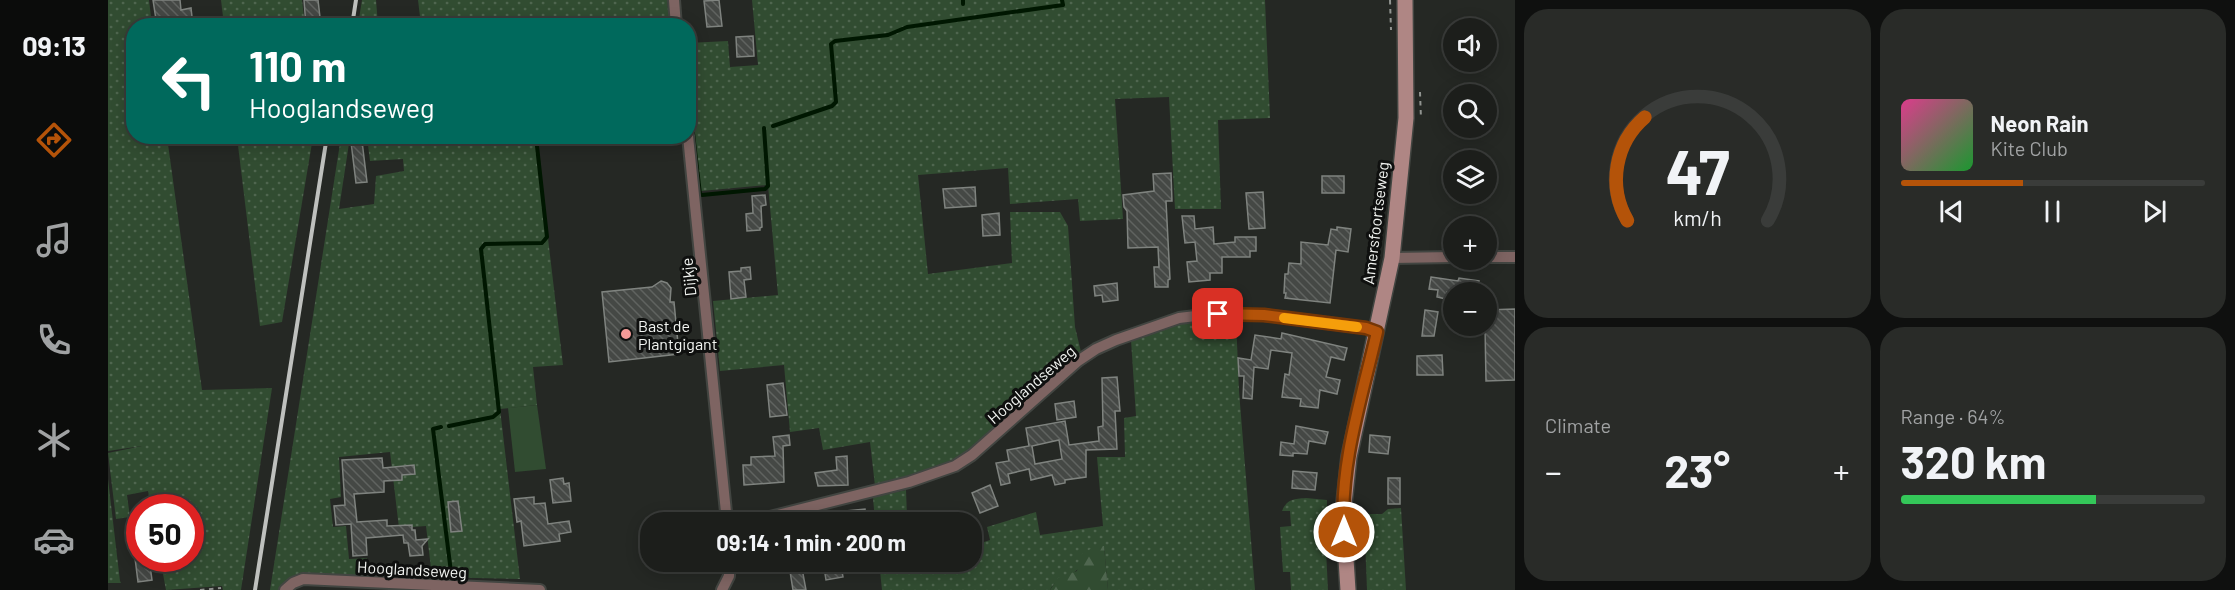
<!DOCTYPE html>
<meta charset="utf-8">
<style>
:root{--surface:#1c1e1b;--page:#292b28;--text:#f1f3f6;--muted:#a0a2a3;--line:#3a3c3a;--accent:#b45309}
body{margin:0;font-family:Barlow,sans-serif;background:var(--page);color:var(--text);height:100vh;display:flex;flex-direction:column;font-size:22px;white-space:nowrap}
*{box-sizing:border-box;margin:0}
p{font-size:20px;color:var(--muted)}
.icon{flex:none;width:33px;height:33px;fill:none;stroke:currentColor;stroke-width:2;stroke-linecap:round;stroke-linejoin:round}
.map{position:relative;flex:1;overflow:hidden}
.sheet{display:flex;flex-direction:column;gap:9px;padding:9px;background:#0f100f;width:720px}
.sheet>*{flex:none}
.hud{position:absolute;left:18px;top:18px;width:570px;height:126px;border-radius:24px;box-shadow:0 3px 15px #0003,0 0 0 2px var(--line);background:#00695c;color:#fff;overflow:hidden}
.fabs{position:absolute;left:1335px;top:18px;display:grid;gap:12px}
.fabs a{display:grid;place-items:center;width:54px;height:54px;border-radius:50%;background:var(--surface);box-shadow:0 3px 15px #0003,0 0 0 2px var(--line);font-size:30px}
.speed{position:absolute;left:18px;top:494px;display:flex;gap:12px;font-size:30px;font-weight:700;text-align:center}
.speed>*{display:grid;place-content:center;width:78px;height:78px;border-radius:50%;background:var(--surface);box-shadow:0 3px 15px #0003,0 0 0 2px var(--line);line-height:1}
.speed .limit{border:9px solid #d22;background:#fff;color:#111}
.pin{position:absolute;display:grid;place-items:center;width:51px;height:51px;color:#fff;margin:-26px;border-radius:12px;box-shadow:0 3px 9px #0006}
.me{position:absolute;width:66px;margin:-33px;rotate:0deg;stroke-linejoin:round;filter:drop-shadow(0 0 4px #0008)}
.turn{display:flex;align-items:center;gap:21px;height:126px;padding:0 24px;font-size:27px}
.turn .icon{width:78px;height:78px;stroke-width:2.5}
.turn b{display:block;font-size:42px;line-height:51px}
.big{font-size:45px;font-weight:700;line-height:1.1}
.sheet .tile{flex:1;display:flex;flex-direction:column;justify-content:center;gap:9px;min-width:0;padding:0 21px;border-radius:24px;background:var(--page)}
.sheet .dial{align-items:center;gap:0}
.dial svg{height:156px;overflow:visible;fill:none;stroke:var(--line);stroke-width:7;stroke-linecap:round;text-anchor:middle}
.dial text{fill:var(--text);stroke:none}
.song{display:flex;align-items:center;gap:18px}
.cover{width:72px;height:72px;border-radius:9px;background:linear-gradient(135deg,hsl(330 70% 55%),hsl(130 70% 35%))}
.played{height:6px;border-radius:3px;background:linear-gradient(90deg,var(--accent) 40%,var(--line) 40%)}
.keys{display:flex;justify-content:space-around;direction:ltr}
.heat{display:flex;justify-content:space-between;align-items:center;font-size:33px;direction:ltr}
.charge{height:9px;border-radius:4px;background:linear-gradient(90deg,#34c759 64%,var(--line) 0)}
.sheet .tiles{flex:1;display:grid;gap:9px;grid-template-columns:repeat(2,1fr)}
.trip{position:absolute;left:532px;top:512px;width:342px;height:60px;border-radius:24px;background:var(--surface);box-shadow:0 3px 15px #0003,0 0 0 2px var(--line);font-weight:700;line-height:60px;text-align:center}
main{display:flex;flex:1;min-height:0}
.tabs{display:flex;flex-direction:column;width:108px;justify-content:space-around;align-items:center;background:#0b0c0b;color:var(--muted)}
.tabs .icon{width:42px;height:42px}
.tabs .current{color:var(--accent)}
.tabs b{font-size:27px;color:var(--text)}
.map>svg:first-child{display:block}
.grass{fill:url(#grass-dots)}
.forest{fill:url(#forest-firs)}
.pitch{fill:#314c31}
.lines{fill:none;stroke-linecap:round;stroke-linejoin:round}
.stream{stroke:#001701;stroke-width:4}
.building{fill:url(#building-back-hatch);stroke:#7f837f;stroke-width:1.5;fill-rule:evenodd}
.minor-casing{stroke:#424541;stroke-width:14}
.secondary-casing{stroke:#424541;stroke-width:18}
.path{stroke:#919490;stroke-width:2;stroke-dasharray:4.5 4.5;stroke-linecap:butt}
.minor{stroke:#7e6462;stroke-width:10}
.secondary{stroke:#af8684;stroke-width:15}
.rail{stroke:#bfc1be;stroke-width:4}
.route-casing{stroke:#753606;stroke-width:15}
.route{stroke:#b45309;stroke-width:10}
.slow{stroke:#f59e0b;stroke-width:10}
.poi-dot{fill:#f59b98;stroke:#0f100f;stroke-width:2}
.labels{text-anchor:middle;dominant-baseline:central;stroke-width:6;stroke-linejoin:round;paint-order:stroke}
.street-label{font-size:16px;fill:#f3f5f2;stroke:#0f100f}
.poi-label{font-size:16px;fill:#f3f5f2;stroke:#0f100f;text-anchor:start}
</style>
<main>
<nav class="tabs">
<b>09:13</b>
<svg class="icon current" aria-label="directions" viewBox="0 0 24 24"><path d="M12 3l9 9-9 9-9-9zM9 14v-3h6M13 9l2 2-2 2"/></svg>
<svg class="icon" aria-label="music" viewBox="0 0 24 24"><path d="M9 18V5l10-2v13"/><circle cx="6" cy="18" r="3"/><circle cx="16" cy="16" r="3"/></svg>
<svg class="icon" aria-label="phone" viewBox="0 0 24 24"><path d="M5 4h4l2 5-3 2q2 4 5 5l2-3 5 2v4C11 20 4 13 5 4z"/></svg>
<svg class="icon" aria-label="climate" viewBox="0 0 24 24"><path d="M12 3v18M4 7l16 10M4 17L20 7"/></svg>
<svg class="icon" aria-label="car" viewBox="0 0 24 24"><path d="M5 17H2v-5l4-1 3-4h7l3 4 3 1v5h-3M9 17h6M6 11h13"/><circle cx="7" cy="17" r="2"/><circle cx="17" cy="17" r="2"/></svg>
</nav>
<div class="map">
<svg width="1407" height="590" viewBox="0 0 1407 590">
<defs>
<pattern id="grass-dots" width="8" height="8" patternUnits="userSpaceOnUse" patternTransform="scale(1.5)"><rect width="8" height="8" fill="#314c31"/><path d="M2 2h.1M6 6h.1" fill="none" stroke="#4f664f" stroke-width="1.8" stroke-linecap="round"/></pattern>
<pattern id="forest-firs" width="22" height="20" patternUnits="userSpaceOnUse" patternTransform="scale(1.5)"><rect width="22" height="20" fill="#314c31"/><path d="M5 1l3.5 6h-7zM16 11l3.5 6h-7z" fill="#4f664f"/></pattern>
<pattern id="building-back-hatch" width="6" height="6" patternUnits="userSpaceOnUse" patternTransform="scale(1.5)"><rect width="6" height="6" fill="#454845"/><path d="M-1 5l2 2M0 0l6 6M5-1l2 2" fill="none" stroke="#606360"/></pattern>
</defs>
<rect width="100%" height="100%" fill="#252824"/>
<g class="grass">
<polygon points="0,0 41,0 44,25 26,26 26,136 59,137 94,390 164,388 133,590 115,590 114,586 58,590 52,558 82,558 82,507 43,507 40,491 19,495 22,517 8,519 0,453 34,446 0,451"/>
<polygon points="113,0 194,0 197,25 116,25"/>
<polygon points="254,0 268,0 270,25 250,25"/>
<polygon points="310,0 559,0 562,25 313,25"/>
<polygon points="644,0 1157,0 1162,118 1110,120 1113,209 1067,209 1061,97 1007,99 1015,219 972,221 970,199 902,204 900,168 810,175 820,274 904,263 902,212 952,212 960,226 967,327 973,352 854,456 813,475 767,486 762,442 715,450 711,428 682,432 676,365 612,371 605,301 670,295 660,185 593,191 581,83 580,43 620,41 622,67 650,65"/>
<polygon points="279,136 428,137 455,365 425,367 429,405 392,409 412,579 324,577 318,526 291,528 282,452 231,457 233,497 222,499 225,527 238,526 241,559 259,558 260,578 187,576 179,581 173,590 162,590 233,137 242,137 231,209 266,204 268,176 296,171 295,159 262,161 259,137"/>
<polygon points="129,137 205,137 174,322 152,326"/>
<path d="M 1128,319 L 1131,391 L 1147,590 L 1000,590 L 996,547 L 971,564 L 971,568 C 962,578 948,577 942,590 L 774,590 L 771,561 L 799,561 L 800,565 L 840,564 L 841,561 L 864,561 L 864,546 L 882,540 L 879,527 L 928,512 L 932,535 L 995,526 L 989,457 L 1017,457 L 1016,418 L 1028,416 L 1023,340 L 1085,320 Z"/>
<polygon points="0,479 12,581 13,583 0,583"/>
<polygon points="798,490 799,517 788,518 788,522 767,522 765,497"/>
<path d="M 1198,498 L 1219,500 L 1218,550 L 1220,590 L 1183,590 L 1182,572 L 1175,572 L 1172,527 L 1183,526 L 1182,511 L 1174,511 C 1179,499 1186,499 1198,498 Z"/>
<polygon points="1293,508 1298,590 1259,590 1256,514 1274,514 1280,509"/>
</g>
<polygon class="forest" points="988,546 996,546 1000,590 942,590 950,578 969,571 972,555"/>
<polygon class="pitch" points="429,405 438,469 407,472 400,408"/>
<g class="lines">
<g class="stream">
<polyline points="855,0 855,4"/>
<polyline points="583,116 592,194 594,195 657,189 660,186 656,128"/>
<polyline points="665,126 724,106 728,102 723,44 727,41 780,35 799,27 955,5 954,0"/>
<polyline points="341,426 385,417 391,412 373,249 377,244 434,243 439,237 428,137 429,136"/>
<polyline points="333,427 325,429 344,580"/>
</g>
</g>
<g class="building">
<polygon points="45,0 72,0 73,10 83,8 85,26 49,26"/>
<polygon points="196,0 210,0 213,26 198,26"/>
<polygon points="611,0 614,26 599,27 596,1"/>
<polygon points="645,36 646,56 629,57 628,37"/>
<polygon points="254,141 259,182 248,183 243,142"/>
<polygon points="1063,173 1064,201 1058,201 1062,279 1060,280 1060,287 1047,287 1046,267 1051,267 1050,247 1020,248 1019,211 1016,207 1015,195 1046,191 1045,174"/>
<rect x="1214" y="176" width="22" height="17"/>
<polygon points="867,187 868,206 837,208 835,189"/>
<polygon points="1155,192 1157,228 1141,229 1138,193"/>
<polygon points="657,195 658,205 653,206 654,227 652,228 652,230 639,231 638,214 645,213 644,196"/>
<polygon points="891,213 892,235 875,236 874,215"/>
<polygon points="1074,216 1086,216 1087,229 1105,227 1106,244 1127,242 1127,237 1148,237 1148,251 1142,251 1142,257 1114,257 1114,273 1102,273 1102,280 1081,282 1079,262 1089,261 1087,242 1077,243"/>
<polygon points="1229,227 1243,229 1242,237 1240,252 1228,250 1222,303 1177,298 1178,293 1176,293 1177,274 1180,274 1181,263 1193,264 1193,242 1220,245 1223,229 1229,230"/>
<polygon points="642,267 643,279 636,280 638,297 623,299 621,272 633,271 633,268"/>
<polygon points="1323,277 1350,281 1351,278 1371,281 1369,292 1339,292 1338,299 1329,297 1330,290 1321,289"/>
<polygon points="553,281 559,283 563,288 562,302 566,302 571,354 501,362 494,292 544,287"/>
<polygon points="1009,283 1010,300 995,302 994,295 987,296 986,286"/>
<polygon points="1407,309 1407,380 1378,381 1377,326 1378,326 1378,310"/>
<polygon points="1317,310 1330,312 1326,336 1314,336"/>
<polygon points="1174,333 1239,348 1236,360 1223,357 1218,377 1232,380 1229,394 1212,390 1210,408 1192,406 1193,399 1174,397 1177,374 1181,375 1184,353 1163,350 1160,369 1146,367 1144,399 1135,398 1136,376 1131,376 1130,358 1143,360 1147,335 1173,339"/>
<polygon points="1334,355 1335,375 1309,375 1309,356"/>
<path d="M 1009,377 L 1012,411 L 1007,411 L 1009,449 L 978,450 L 978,477 L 957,480 L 957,483 L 947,485 L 944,475 L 923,480 L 921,469 L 900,474 L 902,483 L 893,485 L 888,463 L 901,461 L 899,450 L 921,446 L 918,428 L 957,421 L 961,445 L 991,441 L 990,427 L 995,426 L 994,378 ZM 951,440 L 954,459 L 927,464 L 924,446 Z"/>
<polygon points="675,383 679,415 662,417 659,385"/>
<polygon points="966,401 968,417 949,420 947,404"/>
<polygon points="1188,426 1220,432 1217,444 1201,441 1199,454 1185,453 1185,456 1172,455 1173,442 1186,444"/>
<polygon points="681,435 682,445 675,446 676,482 636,485 635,465 643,465 643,457 667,456 665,437"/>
<polygon points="1262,435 1282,437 1280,454 1261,452"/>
<polygon points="739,456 740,485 710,486 707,473 729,470 728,457"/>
<polygon points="274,458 275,468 306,465 307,474 294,475 294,480 276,481 276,492 246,494 249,522 279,520 279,526 304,525 304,530 307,530 308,540 320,539 314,546 315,555 302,556 300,543 296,543 295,535 258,538 259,555 245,556 243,524 228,525 226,506 237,505 234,460"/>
<polygon points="1185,471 1209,473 1207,490 1184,488"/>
<polygon points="455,478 456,484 461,483 463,501 445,503 442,480"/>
<rect x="1280" y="478" width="12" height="26"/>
<polygon points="882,485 890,506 872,513 864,493"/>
<polygon points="426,497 426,504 437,503 440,524 461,521 463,532 451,534 452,541 416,546 413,521 409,522 406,499"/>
<polygon points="350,501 354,531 343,532 340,502"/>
<polygon points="757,509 758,522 739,522 738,511"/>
<polygon points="27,558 41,558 44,580 30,582"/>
<polygon points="715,561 732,561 735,577 718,580"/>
<polygon points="693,563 698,590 685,590 681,565"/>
</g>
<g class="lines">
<g class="minor-casing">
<g id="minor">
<polyline points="566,0 568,26"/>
<polyline points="580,136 619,522"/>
<polyline points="1378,257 1407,257"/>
<polyline points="1284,258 1346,257"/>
<polyline points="642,522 801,482 847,466 864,455 970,361 988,349 1008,340 1071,318 1096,315 1156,315 1258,328 1269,332"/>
<polyline points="177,590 185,583 195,579 432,590"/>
<polyline points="614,590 621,576 621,561"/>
</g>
</g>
<g class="secondary-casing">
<polyline id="secondary" points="1240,590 1235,513 1241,457 1284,258 1298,118 1297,0"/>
</g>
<g class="path">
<polyline points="1282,0 1283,30"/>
<polyline points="1312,92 1313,119"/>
<polyline points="92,590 113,588"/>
</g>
<use href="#minor" class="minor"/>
<use href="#secondary" class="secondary"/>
<g class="rail">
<polyline points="244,26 248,0"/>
<polyline points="147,590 219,136"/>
</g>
</g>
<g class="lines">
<g class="route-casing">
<path id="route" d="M 1110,314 L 1156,315 L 1258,328 L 1269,332 C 1254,397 1231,466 1236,532"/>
</g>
<use href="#route" class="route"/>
<polyline class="slow" points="1176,318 1249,327"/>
</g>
<circle class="poi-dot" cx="518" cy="334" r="6"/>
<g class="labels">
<g class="street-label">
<text transform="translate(1267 223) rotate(-83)">Amersfoortseweg</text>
<text transform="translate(580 277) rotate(-96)">Dijkje</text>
<text transform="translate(923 384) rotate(-41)">Hooglandseweg</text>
<text transform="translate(304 569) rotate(3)">Hooglandseweg</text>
</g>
<g class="poi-label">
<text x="530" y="325">Bast de<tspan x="530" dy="18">Plantgigant</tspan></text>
</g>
</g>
</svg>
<div class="fabs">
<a><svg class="icon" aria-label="sound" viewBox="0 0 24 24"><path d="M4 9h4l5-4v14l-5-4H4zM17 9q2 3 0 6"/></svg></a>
<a><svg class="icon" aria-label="search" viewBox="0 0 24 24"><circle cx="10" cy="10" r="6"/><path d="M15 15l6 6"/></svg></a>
<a><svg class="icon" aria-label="layers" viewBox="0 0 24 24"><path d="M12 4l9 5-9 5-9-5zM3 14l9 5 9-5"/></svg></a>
<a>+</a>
<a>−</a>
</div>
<div class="speed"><div class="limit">50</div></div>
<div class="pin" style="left:1110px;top:314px;background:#d93025"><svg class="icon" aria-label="arrive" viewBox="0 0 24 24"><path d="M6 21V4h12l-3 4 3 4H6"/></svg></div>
<svg class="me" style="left:1236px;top:532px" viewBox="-20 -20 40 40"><circle r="17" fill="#b45309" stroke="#fff" stroke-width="3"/><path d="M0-11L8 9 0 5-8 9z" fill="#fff"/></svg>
<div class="trip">09:14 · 1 min · 200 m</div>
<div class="hud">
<div class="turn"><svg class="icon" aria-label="left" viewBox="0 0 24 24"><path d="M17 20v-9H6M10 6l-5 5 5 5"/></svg><div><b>110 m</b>Hooglandseweg</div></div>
</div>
</div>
<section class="sheet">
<div class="tiles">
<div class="tile dial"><svg viewBox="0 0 100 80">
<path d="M14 69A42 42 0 1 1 86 69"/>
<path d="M14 69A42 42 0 0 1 23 16" stroke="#b45309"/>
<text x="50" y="56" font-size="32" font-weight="700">47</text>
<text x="50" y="72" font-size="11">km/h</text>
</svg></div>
<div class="tile">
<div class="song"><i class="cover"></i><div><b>Neon Rain</b><p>Kite Club</p></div></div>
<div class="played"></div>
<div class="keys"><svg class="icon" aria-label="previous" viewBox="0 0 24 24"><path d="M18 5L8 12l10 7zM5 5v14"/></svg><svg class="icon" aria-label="pause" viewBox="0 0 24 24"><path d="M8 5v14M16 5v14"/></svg><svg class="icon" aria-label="next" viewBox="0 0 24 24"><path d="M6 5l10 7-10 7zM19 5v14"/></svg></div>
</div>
<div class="tile"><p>Climate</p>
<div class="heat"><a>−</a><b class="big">23°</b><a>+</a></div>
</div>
<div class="tile"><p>Range · 64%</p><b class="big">320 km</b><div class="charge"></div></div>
</div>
</section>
</main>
